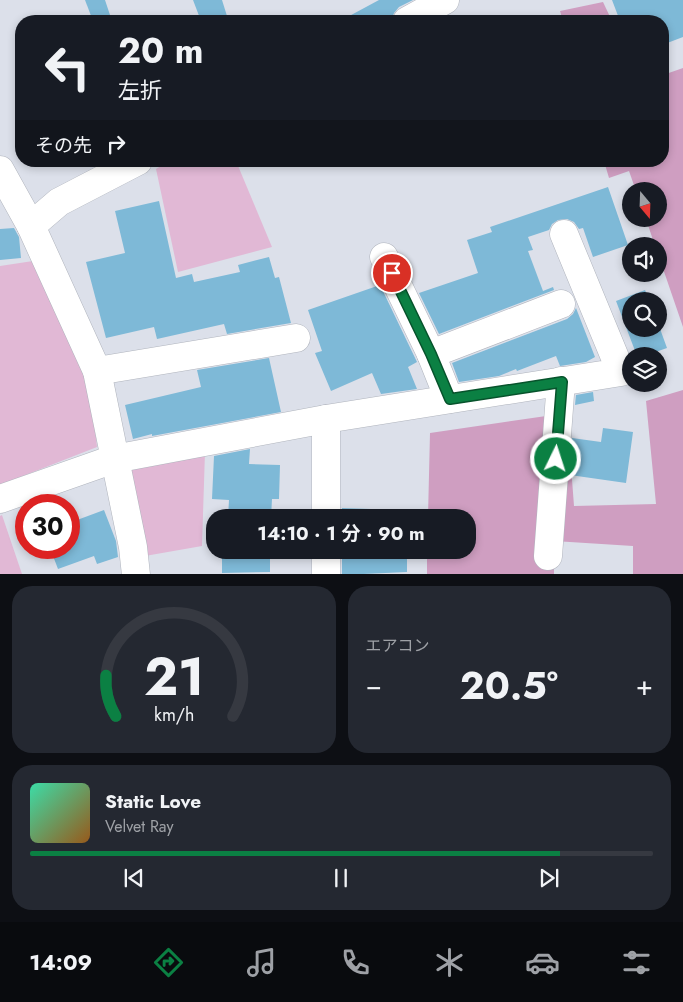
<!DOCTYPE html>
<html lang="ja">
<meta charset="utf-8">
<style>
:root{--surface:#171b24;--page:#242831;--text:#f1f3f6;--muted:#9ea1a6;--line:#363941;--accent:#0b8043}
body{margin:0;font-family:Jost,"Noto Sans JP",sans-serif;background:var(--page);color:var(--text);height:100vh;display:flex;flex-direction:column;font-size:19px;white-space:nowrap}
*{box-sizing:border-box;margin:0}
p{font-size:16px;color:var(--muted)}
.icon{flex:none;width:28px;height:28px;fill:none;stroke:currentColor;stroke-width:2;stroke-linecap:round;stroke-linejoin:round}
.map{position:relative;height:574px;overflow:hidden}
.panel{display:flex;flex-direction:column;gap:12px;padding:12px;background:#0d0f14;flex:1}
.panel>*{flex:none}
.guide{position:absolute;left:15px;top:15px;width:654px;height:152px;border-radius:20px;box-shadow:0 2px 8px #0003;background:#171b24;color:var(--text);overflow:hidden}
.needle{width:32px;rotate:161deg}
.buttons{position:absolute;left:622px;top:182px;display:grid;gap:10px}
.buttons a{display:grid;place-items:center;width:45px;height:45px;border-radius:50%;background:var(--surface);box-shadow:0 2px 8px #0003;font-size:25px}
.speed{position:absolute;left:15px;top:494px;display:flex;gap:10px;font-size:25px;font-weight:700;text-align:center}
.speed>*{display:grid;place-content:center;width:65px;height:65px;border-radius:50%;background:var(--surface);box-shadow:0 2px 8px #0003;line-height:1}
.speed .limit{border:8px solid #d22;background:#fff;color:#111}
.pin{position:absolute;display:grid;place-items:center;width:42px;height:42px;color:#fff;margin:-21px;border:2px solid #fff;border-radius:50%;box-shadow:0 1px 5px #0007}
.me{position:absolute;width:55px;margin:-28px;rotate:4deg;stroke-linejoin:round;filter:drop-shadow(0 0 4px #0008)}
.turn{display:flex;align-items:center;gap:18px;height:105px;padding:0 20px;font-size:22px}
.turn .icon{width:65px;height:65px;stroke-width:2.5}
.turn b{display:block;font-size:35px;line-height:42px}
.then{display:flex;align-items:center;height:48px;padding:0 20px;background:#0003;gap:10px;font-size:19px}
.big{font-size:38px;font-weight:700;line-height:1.1}
.panel .tile{flex:1;display:flex;flex-direction:column;justify-content:center;gap:8px;min-width:0;padding:0 18px;border-radius:20px;background:var(--page)}
.panel .dial{align-items:center;gap:0}
.dial svg{height:130px;overflow:visible;fill:none;stroke:var(--line);stroke-width:7;stroke-linecap:round;text-anchor:middle}
.dial text{fill:var(--text);stroke:none}
.song{display:flex;align-items:center;gap:15px}
.cover{width:60px;height:60px;border-radius:8px;background:linear-gradient(135deg,hsl(160 70% 55%),hsl(30 70% 35%))}
.played{height:5px;border-radius:2px;background:linear-gradient(90deg,var(--accent) 85%,var(--line) 85%)}
.keys{display:flex;justify-content:space-around;direction:ltr}
.heat{display:flex;justify-content:space-between;align-items:center;font-size:28px;direction:ltr}
.panel .tiles{flex:1;display:grid;gap:12px;grid-template-columns:1fr 1fr}
.tile:last-child{grid-column:span 2}
.trip{position:absolute;left:206px;top:509px;width:270px;height:50px;border-radius:20px;background:var(--surface);box-shadow:0 2px 8px #0003;font-weight:700;line-height:50px;text-align:center}
.tabs{display:flex;height:80px;justify-content:space-around;align-items:center;background:#090b0e;color:var(--muted)}
.tabs .icon{width:35px;height:35px}
.tabs .current{color:var(--accent)}
.tabs b{font-size:22px;color:var(--text)}
.map>svg:first-child{display:block}
.green{fill:#e1b8d5}
.forest{fill:#cf9ec1}
.building{fill:#7eb9d7}
.lines{fill:none;stroke-linecap:round;stroke-linejoin:round}
.street-casing{stroke:#b0b4bd;stroke-width:29}
.street{stroke:#fff;stroke-width:28}
.route-casing{stroke:#07532c;stroke-width:12}
.route{stroke:#0b8043;stroke-width:9}
</style>
<div class="map">
<svg width="683" height="575" viewBox="0 0 683 575">
<rect width="100%" height="100%" fill="#dce0ea"/>
<g class="green">
<polygon points="169,161 236,161 272,247 178,272 156,169"/>
<polygon points="33,261 89,375 97,447 0,485 0,266"/>
<polygon points="205,452 202,546 145,556 127,467"/>
<polygon points="2,515 22,574 0,574 0,516"/>
</g>
<g class="forest">
<polygon points="603,2 612,21 563,21 560,11"/>
<polygon points="683,68 683,327 659,257 659,246 655,246 646,219 659,219 659,191 636,191 629,171 609,178 604,161 662,161 663,75"/>
<polygon points="683,390 683,574 633,574 633,546 554,541 554,574 427,575 427,550 468,550 468,518 428,517 430,433 567,413 574,506 656,504 646,401"/>
</g>
<g class="building">
<polygon points="85,0 105,0 112,21 93,21"/>
<polygon points="193,0 222,0 227,16 223,17 224,21 201,21"/>
<polygon points="379,0 413,0 399,7 394,13 391,21 340,21"/>
<polygon points="612,0 683,0 683,37 662,45 662,21 620,21"/>
<polygon points="608,187 628,245 593,257 583,228 579,229 574,222 567,219 558,220 552,224 549,230 528,237 533,250 528,251 543,291 553,287 554,290 439,334 419,293 478,273 467,240 492,232 490,227"/>
<polygon points="159,201 176,278 192,274 194,282 240,272 238,265 269,257 275,278 279,277 291,323 227,334 224,324 157,339 154,327 106,338 86,262 125,253 115,211"/>
<polygon points="14,228 19,237 21,258 0,260 0,229"/>
<polygon points="380,285 417,362 408,367 417,389 381,394 372,373 331,391 315,353 322,351 308,310"/>
<polygon points="645,290 650,301 631,301 631,329 659,329 659,326 667,348 644,356 637,356 616,301"/>
<polygon points="576,308 595,357 586,362 560,366 556,356 517,371 516,369 499,376 459,382 452,363 567,319 573,314"/>
<polygon points="269,358 281,412 152,436 152,434 133,439 125,405 201,387 197,370"/>
<polygon points="593,392 594,401 575,405 576,395"/>
<polygon points="603,428 633,432 626,483 570,475 572,438 601,442"/>
<polygon points="250,449 249,464 280,465 279,499 272,499 271,518 228,518 229,500 212,499 214,456"/>
<polygon points="342,508 371,509 370,518 342,518"/>
<polygon points="104,510 116,541 118,557 97,564 94,556 58,569 50,548 69,548 69,523"/>
<polygon points="222,550 270,550 270,572 222,573"/>
<polygon points="342,550 407,550 407,572 342,575"/>
</g>
<g class="lines">
<g class="street-casing">
<g id="street">
<polyline points="407,21 445,0"/>
<polyline points="0,170 31,226 97,371 133,547 136,575"/>
<polyline points="31,226 59,202 138,161"/>
<polyline points="384,257 431,354 449,399"/>
<polyline points="431,354 561,304"/>
<polyline points="97,371 296,338"/>
<polyline points="0,499 114,459 326,419 621,372 564,234"/>
<polyline points="326,518 326,419"/>
<polyline points="548,556 561,381"/>
<polyline points="326,575 326,550"/>
</g>
</g>
<use href="#street" class="street"/>
</g>
<g class="lines">
<g class="route-casing">
<polyline id="route" points="392,273 431,354 450,399 562,382 556,459"/>
</g>
<use href="#route" class="route"/>
</g>
</svg>
<div class="buttons">
<a><svg class="needle" viewBox="-14 -14 28 28"><path d="M0-13l5 13h-10z" fill="#e53935"/><path d="M0 13l5-13h-10z" fill="#9ea1a6"/></svg></a>
<a><svg class="icon" aria-label="sound" viewBox="0 0 24 24"><path d="M4 9h4l5-4v14l-5-4H4zM17 9q2 3 0 6"/></svg></a>
<a><svg class="icon" aria-label="search" viewBox="0 0 24 24"><circle cx="10" cy="10" r="6"/><path d="M15 15l6 6"/></svg></a>
<a><svg class="icon" aria-label="layers" viewBox="0 0 24 24"><path d="M12 4l9 5-9 5-9-5zM3 14l9 5 9-5"/></svg></a>
</div>
<div class="speed"><div class="limit">30</div></div>
<div class="pin" style="left:392px;top:273px;background:#d93025"><svg class="icon" aria-label="arrive" viewBox="0 0 24 24"><path d="M6 21V4h12l-3 4 3 4H6"/></svg></div>
<svg class="me" style="left:556px;top:459px" viewBox="-20 -20 40 40"><circle r="17" fill="#0b8043" stroke="#fff" stroke-width="3"/><path d="M0-11L8 9 0 5-8 9z" fill="#fff"/></svg>
<div class="trip">14:10 · 1 分 · 90 m</div>
<div class="guide">
<div class="turn"><svg class="icon" aria-label="left" viewBox="0 0 24 24"><path d="M17 20v-9H6M10 6l-5 5 5 5"/></svg><div><b>20 m</b>左折</div></div>
<div class="then">その先<svg class="icon" aria-label="right" viewBox="0 0 24 24"><path d="M7 20v-9h11M14 6l5 5-5 5"/></svg></div>
</div>
</div>
<section class="panel">
<div class="tiles">
<div class="tile dial"><svg viewBox="0 0 100 80">
<path d="M14 69A42 42 0 1 1 86 69"/>
<path d="M14 69A42 42 0 0 1 8 44" stroke="#0b8043"/>
<text x="50" y="56" font-size="32" font-weight="700">21</text>
<text x="50" y="72" font-size="11">km/h</text>
</svg></div>
<div class="tile"><p>エアコン</p>
<div class="heat"><a>−</a><b class="big">20.5°</b><a>+</a></div>
</div>
<div class="tile">
<div class="song"><i class="cover"></i><div><b>Static Love</b><p>Velvet Ray</p></div></div>
<div class="played"></div>
<div class="keys"><svg class="icon" aria-label="previous" viewBox="0 0 24 24"><path d="M18 5L8 12l10 7zM5 5v14"/></svg><svg class="icon" aria-label="pause" viewBox="0 0 24 24"><path d="M8 5v14M16 5v14"/></svg><svg class="icon" aria-label="next" viewBox="0 0 24 24"><path d="M6 5l10 7-10 7zM19 5v14"/></svg></div>
</div>
</div>
</section>
<nav class="tabs">
<b>14:09</b>
<svg class="icon current" aria-label="directions" viewBox="0 0 24 24"><path d="M12 3l9 9-9 9-9-9zM9 14v-3h6M13 9l2 2-2 2"/></svg>
<svg class="icon" aria-label="music" viewBox="0 0 24 24"><path d="M9 18V5l10-2v13"/><circle cx="6" cy="18" r="3"/><circle cx="16" cy="16" r="3"/></svg>
<svg class="icon" aria-label="phone" viewBox="0 0 24 24"><path d="M5 4h4l2 5-3 2q2 4 5 5l2-3 5 2v4C11 20 4 13 5 4z"/></svg>
<svg class="icon" aria-label="climate" viewBox="0 0 24 24"><path d="M12 3v18M4 7l16 10M4 17L20 7"/></svg>
<svg class="icon" aria-label="car" viewBox="0 0 24 24"><path d="M5 17H2v-5l4-1 3-4h7l3 4 3 1v5h-3M9 17h6M6 11h13"/><circle cx="7" cy="17" r="2"/><circle cx="17" cy="17" r="2"/></svg>
<svg class="icon" aria-label="filters" viewBox="0 0 24 24"><path d="M4 7h16M4 17h16"/><circle cx="9" cy="7" r="2"/><circle cx="15" cy="17" r="2"/></svg>
</nav>
